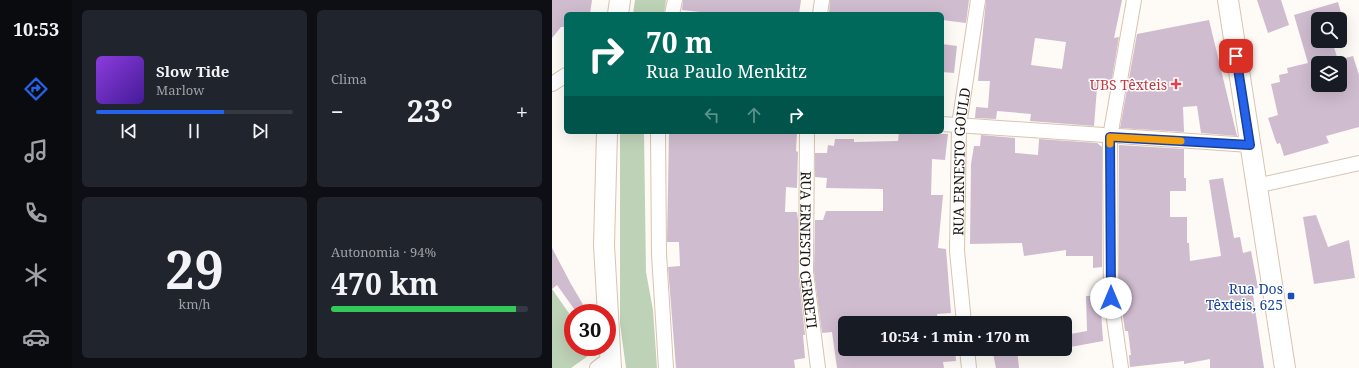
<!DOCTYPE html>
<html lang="pt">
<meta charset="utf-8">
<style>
:root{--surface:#171b24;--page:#20242c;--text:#f1f3f6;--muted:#9ea1a6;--line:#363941;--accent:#2563eb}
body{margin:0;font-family:"Noto Serif",serif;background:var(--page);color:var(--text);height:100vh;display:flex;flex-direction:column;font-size:15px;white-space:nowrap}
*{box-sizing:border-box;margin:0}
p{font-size:13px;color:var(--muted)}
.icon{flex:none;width:22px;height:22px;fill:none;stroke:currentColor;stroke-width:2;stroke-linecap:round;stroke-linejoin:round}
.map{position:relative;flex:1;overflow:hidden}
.panel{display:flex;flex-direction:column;gap:10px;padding:10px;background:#0d0f14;width:480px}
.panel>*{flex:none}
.banner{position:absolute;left:12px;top:12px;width:380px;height:122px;border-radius:6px;box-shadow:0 4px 16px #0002;background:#00695c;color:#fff;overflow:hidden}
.controls{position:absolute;left:759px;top:12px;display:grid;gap:8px}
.controls a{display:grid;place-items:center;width:36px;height:36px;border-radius:6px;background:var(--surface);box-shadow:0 4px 16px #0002;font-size:20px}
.speed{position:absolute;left:12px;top:304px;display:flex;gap:8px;font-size:20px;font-weight:700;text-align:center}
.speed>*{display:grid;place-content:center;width:52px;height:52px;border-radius:50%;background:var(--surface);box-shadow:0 4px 16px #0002;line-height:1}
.speed .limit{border:6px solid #d22;background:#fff;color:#111}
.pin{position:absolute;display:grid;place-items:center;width:34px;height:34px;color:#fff;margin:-17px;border-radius:8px;box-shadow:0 2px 6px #0006}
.me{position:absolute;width:44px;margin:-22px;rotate:0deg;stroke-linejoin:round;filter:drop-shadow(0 0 3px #0008)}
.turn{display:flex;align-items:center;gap:14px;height:84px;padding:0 16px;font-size:18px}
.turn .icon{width:52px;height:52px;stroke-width:2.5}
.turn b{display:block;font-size:28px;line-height:34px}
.lanes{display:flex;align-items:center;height:38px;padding:0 16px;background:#0003;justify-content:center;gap:20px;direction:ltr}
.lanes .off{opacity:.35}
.big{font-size:30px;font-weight:700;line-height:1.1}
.panel .card{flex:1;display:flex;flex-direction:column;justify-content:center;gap:6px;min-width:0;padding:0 14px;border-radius:6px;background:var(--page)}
.panel .dial{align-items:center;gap:0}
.dial b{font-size:52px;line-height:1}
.song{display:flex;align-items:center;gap:12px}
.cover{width:48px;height:48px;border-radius:6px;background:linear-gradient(135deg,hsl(270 70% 55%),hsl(260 70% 35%))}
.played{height:4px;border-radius:2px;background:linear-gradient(90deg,var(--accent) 65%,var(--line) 65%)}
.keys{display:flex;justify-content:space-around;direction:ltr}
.heat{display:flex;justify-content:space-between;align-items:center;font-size:22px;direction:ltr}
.charge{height:6px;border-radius:3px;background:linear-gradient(90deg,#34c759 94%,var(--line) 0)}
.panel .tiles{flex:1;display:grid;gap:10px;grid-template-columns:repeat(2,1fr)}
.trip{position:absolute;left:286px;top:316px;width:234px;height:40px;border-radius:6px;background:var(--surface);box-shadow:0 4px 16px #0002;font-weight:700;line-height:40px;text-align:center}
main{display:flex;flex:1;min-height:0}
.tabs{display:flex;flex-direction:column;width:72px;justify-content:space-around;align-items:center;background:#090b0e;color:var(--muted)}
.tabs .icon{width:28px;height:28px}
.tabs .current{color:var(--accent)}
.tabs b{font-size:18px;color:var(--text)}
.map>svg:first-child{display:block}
.green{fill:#bed2b7}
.building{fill:#cfbccf;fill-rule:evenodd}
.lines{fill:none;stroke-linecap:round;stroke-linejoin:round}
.street-casing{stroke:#d8c4b1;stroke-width:16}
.secondary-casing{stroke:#d8c4b1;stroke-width:22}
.street{stroke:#fff;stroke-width:14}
.secondary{stroke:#fff;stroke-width:20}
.route-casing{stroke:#184099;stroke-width:10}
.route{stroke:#2563eb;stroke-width:7}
.slow{stroke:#f59e0b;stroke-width:7}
.health-dot{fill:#e0444e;stroke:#fff;stroke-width:1.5}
.transit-dot{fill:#1a4fb4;stroke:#fff;stroke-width:1.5}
.labels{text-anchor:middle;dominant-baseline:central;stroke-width:3;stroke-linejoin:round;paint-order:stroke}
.health-label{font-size:14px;fill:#be3a42;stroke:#fff;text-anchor:end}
.street-label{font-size:14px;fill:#1b140d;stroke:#fff}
.transit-label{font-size:14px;fill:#164399;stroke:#fff;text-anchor:end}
</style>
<main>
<nav class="tabs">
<b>10:53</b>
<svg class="icon current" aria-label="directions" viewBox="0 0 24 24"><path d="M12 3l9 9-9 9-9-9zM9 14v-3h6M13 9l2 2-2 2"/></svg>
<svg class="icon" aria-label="music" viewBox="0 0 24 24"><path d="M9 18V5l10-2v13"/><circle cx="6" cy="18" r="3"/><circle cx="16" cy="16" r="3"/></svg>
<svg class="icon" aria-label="phone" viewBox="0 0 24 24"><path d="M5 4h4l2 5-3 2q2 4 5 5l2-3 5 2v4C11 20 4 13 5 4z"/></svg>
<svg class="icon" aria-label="climate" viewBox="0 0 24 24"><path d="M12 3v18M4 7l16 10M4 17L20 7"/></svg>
<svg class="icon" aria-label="car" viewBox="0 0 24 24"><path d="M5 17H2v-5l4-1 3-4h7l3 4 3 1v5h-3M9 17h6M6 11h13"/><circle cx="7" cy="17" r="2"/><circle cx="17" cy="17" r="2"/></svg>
</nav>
<section class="panel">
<div class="tiles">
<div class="card">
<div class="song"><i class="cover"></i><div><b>Slow Tide</b><p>Marlow</p></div></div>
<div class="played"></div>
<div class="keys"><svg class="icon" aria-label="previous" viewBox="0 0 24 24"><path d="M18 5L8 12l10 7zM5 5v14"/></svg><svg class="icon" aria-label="pause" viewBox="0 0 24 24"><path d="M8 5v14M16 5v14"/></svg><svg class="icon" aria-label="next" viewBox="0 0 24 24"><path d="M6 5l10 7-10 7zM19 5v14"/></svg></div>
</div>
<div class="card"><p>Clima</p>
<div class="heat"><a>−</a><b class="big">23°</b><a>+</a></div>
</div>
<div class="card dial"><b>29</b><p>km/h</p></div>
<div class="card"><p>Autonomia · 94%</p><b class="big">470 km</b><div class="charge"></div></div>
</div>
</section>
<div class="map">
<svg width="807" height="368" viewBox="0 0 807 368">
<rect width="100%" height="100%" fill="#fefaf6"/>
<g class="green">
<polygon points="83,0 114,0 112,14 81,14"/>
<polygon points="68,132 92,132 94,272 101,310 105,368 74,368 68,324"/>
<polygon points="0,289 21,319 21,347 40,347 43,351 19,368 0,368"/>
</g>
<g class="building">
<polygon points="0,0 40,0 38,14 14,14 14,27 9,27 0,38"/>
<polygon points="131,0 249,0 247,14 157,14 157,13 130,10"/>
<polygon points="278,0 417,0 414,23 390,20 390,14 277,14"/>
<path d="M 434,0 L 570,0 L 562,38 L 567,37 L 558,90 L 545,88 L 542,126 L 478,121 L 479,114 L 445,111 L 444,119 L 423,118 L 424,107 L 436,108 L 438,81 L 426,81 ZM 483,38 L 514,42 L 510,69 L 479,65 Z"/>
<polygon points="705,0 729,0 737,25 716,33"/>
<path d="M 786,2 L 793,27 L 788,28 L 788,19 L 766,19 L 766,41 L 780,41 L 786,60 L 801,56 L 807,75 L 807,127 L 774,136 L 777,143 L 732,156 L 728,143 L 725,144 L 723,139 L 716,118 L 726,115 L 719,84 L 728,82 L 727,75 L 736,73 L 735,68 L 756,63 L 742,15 ZM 766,63 L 788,63 L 788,85 L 766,85 Z"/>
<polygon points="657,20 685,136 649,133 645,106 631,107 632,132 568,128 585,34"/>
<polygon points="390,44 405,46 402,73 390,72"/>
<polygon points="117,132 245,132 244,151 246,152 245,188 234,187 233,212 245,212 246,220 246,272 253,335 251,335 253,358 242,360 243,368 124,368 116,267 128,266 127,242 115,242"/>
<polygon points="347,132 396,134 393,160 380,159 379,195 391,195 386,248 394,249 399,313 385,314 386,323 293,323 293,349 403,349 404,361 391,362 392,368 285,368 280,332 270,333 262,272 263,220 271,220 274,211 331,211 331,189 274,188 275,178 263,177 263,153 275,153 276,145 282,146 283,139 302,139 302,142 346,141"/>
<polygon points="429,135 463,138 463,153 486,155 487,139 545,143 550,147 550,267 541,268 541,256 514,256 514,250 472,256 470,243 418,244 419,164 422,146 428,146"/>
<polygon points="567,145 632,149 632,178 634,178 634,191 618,191 618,217 635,217 635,243 637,243 638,261 669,256 657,180 671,178 682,238 688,237 691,253 699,251 706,288 700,289 712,368 658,368 658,359 632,364 632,361 578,367 577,355 579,355 576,331 573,331 567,287"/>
<polygon points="764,215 776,247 797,240 803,278 762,284 751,217"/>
<polygon points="0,248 19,284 36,313 25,313 5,285 0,289"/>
<polygon points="534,296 548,296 551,341 513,348 513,335 535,331"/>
<polygon points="440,349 465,349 467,368 444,368"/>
</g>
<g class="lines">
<g class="street-casing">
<g id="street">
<polyline points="120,14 123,0"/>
<polyline points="268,14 270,0"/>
<polyline points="0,84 14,75"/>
<polyline points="390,124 698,145"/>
<polyline points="106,132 107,254 114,368"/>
<path id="s1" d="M 255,132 L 254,272 L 266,368"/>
<polyline points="704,186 807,163"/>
<path id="s2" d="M 412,323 L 405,251 L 407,125 L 426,0"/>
<polyline points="415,349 417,368"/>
<polyline points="45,368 57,359"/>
<polyline points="569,368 559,298 558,137 582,0"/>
</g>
</g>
<g class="secondary-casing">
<g id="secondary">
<polyline points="676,0 733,368"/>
<polyline points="66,14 68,0"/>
<polyline points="55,132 52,245 59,368"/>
</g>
</g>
<use href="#street" class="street"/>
<use href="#secondary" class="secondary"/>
</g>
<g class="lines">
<g class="route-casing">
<polyline id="route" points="559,298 558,137 698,145 684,56"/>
</g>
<use href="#route" class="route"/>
<polyline class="slow" points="558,144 558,137 629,141"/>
</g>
<path class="health-dot" d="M622 78h4v4h4v4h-4v4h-4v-4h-4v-4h4z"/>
<rect class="transit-dot" x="735" y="292" width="8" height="8" rx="2"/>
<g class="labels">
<g class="health-label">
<text x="615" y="84">UBS Têxteis</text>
</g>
<g class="street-label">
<text stroke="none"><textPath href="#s2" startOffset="162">RUA ERNESTO GOULD</textPath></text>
<text stroke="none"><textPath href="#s1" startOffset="118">RUA ERNESTO CERRETI</textPath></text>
</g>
<g class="transit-label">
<text x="731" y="288">Rua Dos<tspan x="731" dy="16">Têxteis, 625</tspan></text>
</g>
</g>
</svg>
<div class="controls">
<a><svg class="icon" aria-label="search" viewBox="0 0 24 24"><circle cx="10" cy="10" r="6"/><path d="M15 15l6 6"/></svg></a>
<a><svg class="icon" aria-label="layers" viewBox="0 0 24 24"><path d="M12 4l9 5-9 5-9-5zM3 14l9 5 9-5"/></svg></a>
</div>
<div class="speed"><div class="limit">30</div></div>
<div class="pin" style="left:684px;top:56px;background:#d93025"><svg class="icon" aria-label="arrive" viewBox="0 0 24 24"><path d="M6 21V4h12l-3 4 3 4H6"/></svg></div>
<svg class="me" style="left:559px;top:298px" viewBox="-20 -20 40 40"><circle r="19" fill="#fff"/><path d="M0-13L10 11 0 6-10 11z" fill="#2563eb"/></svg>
<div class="trip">10:54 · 1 min · 170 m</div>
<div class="banner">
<div class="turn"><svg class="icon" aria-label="right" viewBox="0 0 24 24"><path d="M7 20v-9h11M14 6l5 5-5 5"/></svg><div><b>70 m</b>Rua Paulo Menkitz</div></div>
<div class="lanes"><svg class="icon off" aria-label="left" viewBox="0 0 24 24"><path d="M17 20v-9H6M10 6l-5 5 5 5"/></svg><svg class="icon off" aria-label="ahead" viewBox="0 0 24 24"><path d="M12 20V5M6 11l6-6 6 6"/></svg><svg class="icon" aria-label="right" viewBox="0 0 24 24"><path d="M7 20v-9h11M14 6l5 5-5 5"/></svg></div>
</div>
</div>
</main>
